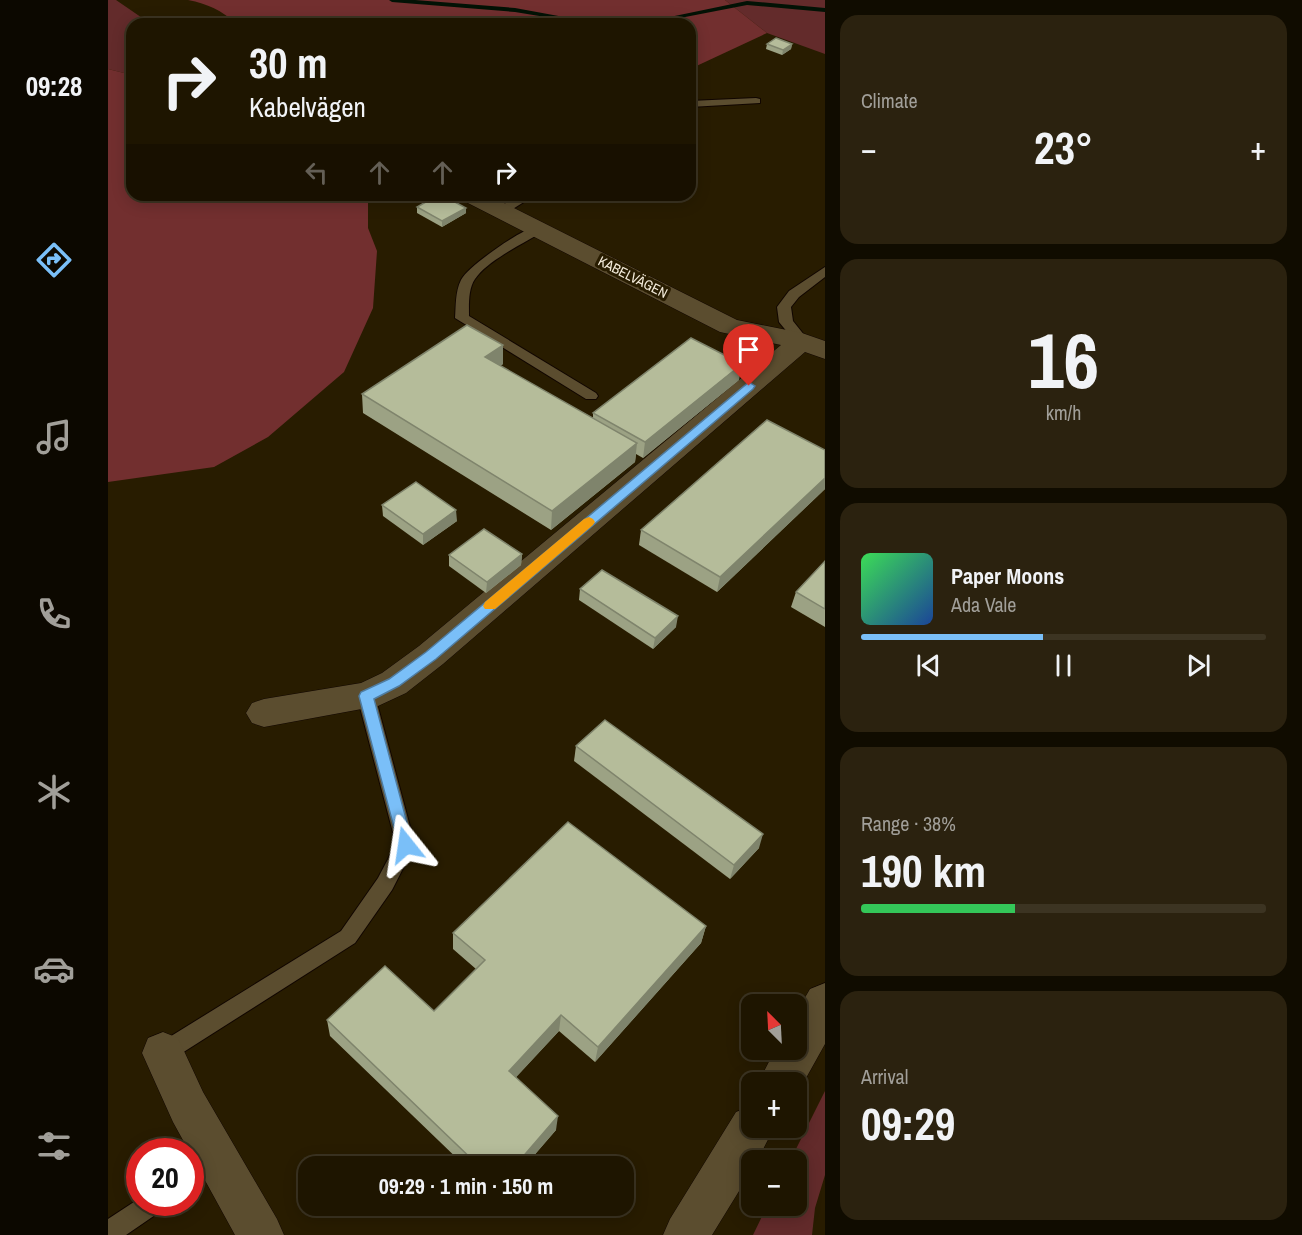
<!DOCTYPE html>
<meta charset="utf-8">
<style>
:root{--surface:#1e1500;--page:#2b220f;--text:#f1f3f6;--muted:#a19f99;--line:#3c3422;--accent:#7abff8}
body{margin:0;font-family:"Archivo Narrow",sans-serif;background:var(--page);color:var(--text);height:100vh;display:flex;flex-direction:column;font-size:22px;white-space:nowrap}
*{box-sizing:border-box;margin:0}
p{font-size:20px;color:var(--muted)}
.icon{flex:none;width:33px;height:33px;fill:none;stroke:currentColor;stroke-width:2;stroke-linecap:round;stroke-linejoin:round}
.map{position:relative;flex:1;overflow:hidden}
.sheet{display:flex;flex-direction:column;gap:15px;padding:15px;background:#100c00;width:477px}
.sheet>*{flex:none}
.hud{position:absolute;left:18px;top:18px;width:570px;height:183px;border-radius:18px;box-shadow:0 3px 15px #0003,0 0 0 2px var(--line);background:#1e1500;color:var(--text);overflow:hidden}
.needle{width:39px;rotate:336deg}
.tools{position:absolute;left:633px;top:994px;display:grid;gap:12px}
.tools a{display:grid;place-items:center;width:66px;height:66px;border-radius:12px;background:var(--surface);box-shadow:0 3px 15px #0003,0 0 0 2px var(--line);font-size:30px}
.speed{position:absolute;left:18px;top:1138px;display:flex;gap:12px;font-size:30px;font-weight:700;text-align:center}
.speed>*{display:grid;place-content:center;width:78px;height:78px;border-radius:50%;background:var(--surface);box-shadow:0 3px 15px #0003,0 0 0 2px var(--line);line-height:1}
.speed .limit{border:9px solid #d22;background:#fff;color:#111}
.pin{position:absolute;display:grid;place-items:center;width:51px;height:51px;color:#fff;margin:-62px -26px;border-radius:50% 50% 50% 0;rotate:-45deg;box-shadow:0 0 6px #0007}
.pin .icon{rotate:45deg}
.me{position:absolute;width:66px;margin:-33px;rotate:345deg;stroke-linejoin:round;filter:drop-shadow(0 0 4px #0008)}
.turn{display:flex;align-items:center;gap:21px;height:126px;padding:0 24px;font-size:27px}
.turn .icon{width:78px;height:78px;stroke-width:2.5}
.turn b{display:block;font-size:42px;line-height:51px}
.lanes{display:flex;align-items:center;height:57px;padding:0 24px;background:#0003;justify-content:center;gap:30px;direction:ltr}
.lanes .off{opacity:.35}
.big{font-size:45px;font-weight:800;line-height:1.1}
.sheet .widget{flex:1;display:flex;flex-direction:column;justify-content:center;gap:9px;min-width:0;padding:0 21px;border-radius:18px;background:var(--page)}
.sheet .dial{align-items:center;gap:0}
.dial b{font-size:78px;line-height:1}
.song{display:flex;align-items:center;gap:18px}
.cover{width:72px;height:72px;border-radius:9px;background:linear-gradient(135deg,hsl(130 70% 55%),hsl(220 70% 35%))}
.played{height:6px;border-radius:3px;background:linear-gradient(90deg,var(--accent) 45%,var(--line) 45%)}
.keys{display:flex;justify-content:space-around;direction:ltr}
.heat{display:flex;justify-content:space-between;align-items:center;font-size:33px;direction:ltr}
.charge{height:9px;border-radius:4px;background:linear-gradient(90deg,#34c759 38%,var(--line) 0)}
.trip{position:absolute;left:190px;top:1156px;width:336px;height:60px;border-radius:18px;background:var(--surface);box-shadow:0 3px 15px #0003,0 0 0 2px var(--line);font-weight:800;line-height:60px;text-align:center}
main{display:flex;flex:1;min-height:0}
.tab-bar{display:flex;flex-direction:column;width:108px;justify-content:space-around;align-items:center;background:#0c0800;color:var(--muted)}
.tab-bar .icon{width:42px;height:42px}
.tab-bar .on{color:var(--accent)}
.tab-bar b{font-size:27px;color:var(--text)}
.map>svg:first-child{display:block}
.green{fill:#632b2b}
.forest{fill:#722f2f}
.lines{fill:none;stroke-linecap:round;stroke-linejoin:round}
.stream{fill:#021205;fill-rule:evenodd}
.service-casing{stroke:#110600;stroke-width:2}
.minor-casing{stroke:#110600;stroke-width:1}
.tertiary-casing{stroke:#110600;stroke-width:1}
.service{fill:#5b4d2f;fill-rule:evenodd}
.minor{fill:#5b4d2f;fill-rule:evenodd}
.tertiary{fill:#5b4d2f;fill-rule:evenodd}
.wall{fill:#9ca284}
.shaded-wall{fill:#7f846c}
.building{fill:#b5bc9a;stroke:#7f846c;stroke-width:1.5}
.route{fill:#7abff8;stroke:#4f7ca1;stroke-width:1.5}
.slow{fill:#f59e0b}
.labels{text-anchor:middle;dominant-baseline:central;stroke-width:6;stroke-linejoin:round;paint-order:stroke}
.far-street-label{font-size:14px;fill:#f4ecdb;stroke:#281c00}
</style>
<main>
<nav class="tab-bar">
<b>09:28</b>
<svg class="icon on" aria-label="directions" viewBox="0 0 24 24"><path d="M12 3l9 9-9 9-9-9zM9 14v-3h6M13 9l2 2-2 2"/></svg>
<svg class="icon" aria-label="music" viewBox="0 0 24 24"><path d="M9 18V5l10-2v13"/><circle cx="6" cy="18" r="3"/><circle cx="16" cy="16" r="3"/></svg>
<svg class="icon" aria-label="phone" viewBox="0 0 24 24"><path d="M5 4h4l2 5-3 2q2 4 5 5l2-3 5 2v4C11 20 4 13 5 4z"/></svg>
<svg class="icon" aria-label="climate" viewBox="0 0 24 24"><path d="M12 3v18M4 7l16 10M4 17L20 7"/></svg>
<svg class="icon" aria-label="car" viewBox="0 0 24 24"><path d="M5 17H2v-5l4-1 3-4h7l3 4 3 1v5h-3M9 17h6M6 11h13"/><circle cx="7" cy="17" r="2"/><circle cx="17" cy="17" r="2"/></svg>
<svg class="icon" aria-label="filters" viewBox="0 0 24 24"><path d="M4 7h16M4 17h16"/><circle cx="9" cy="7" r="2"/><circle cx="15" cy="17" r="2"/></svg>
</nav>
<div class="map">
<svg width="717" height="1235" viewBox="0 0 717 1235">
<rect width="100%" height="100%" fill="#281c00"/>
<g class="green">
<polygon points="0,0 8,0 43,24 24,24 24,75 0,69"/>
<polygon points="617,0 717,0 717,54 659,33"/>
<polygon points="717,1091 717,1175 707,1208 704,1235 645,1235 659,1206 688,1206 688,1161 682,1161"/>
</g>
<g class="forest">
<path d="M 80,0 L 617,0 L 659,33 L 582,69 L 582,24 L 129,24 C 113,10 100,4 80,0 Z"/>
<polygon points="0,69 24,75 24,195 260,195 260,228 269,251 265,308 236,372 160,437 106,467 0,482"/>
</g>
<g class="lines">
<g class="stream">
<polygon points="281,0 307,0 407,8 494,24 480,24 407,12 284,2"/>
<polygon points="639,1 717,8 717,12 639,5 541,24 528,24"/>
</g>
<g class="service-casing">
<g id="service">
<polygon points="648,98 652,99 652,103 582,107 582,101"/>
<polygon points="412,195 427,195 397,214 389,214 389,208"/>
<path d="M 430,225 L 434,226 L 434,232 C 415,244 380,260 367,279 C 360,289 361,305 361,316 L 488,393 L 490,396 L 488,399 L 478,399 L 347,318 C 348,306 347,292 353,280 C 361,265 413,230 430,225 Z"/>
<polygon points="717,267 717,277 691,297 683,307 685,321 701,341 699,344 689,344 671,322 669,307 681,291"/>
<polygon points="258,689 264,691 267,696 307,845 284,890 247,943 63,1060 55,1063 47,1060 44,1053 47,1046 233,931 270,878 288,844 249,696 252,691"/>
<polygon points="109,1150 117,1153 120,1161 117,1169 82,1190 82,1165"/>
<polygon points="32,1198 32,1203 56,1203 53,1211 18,1235 0,1235 0,1219"/>
</g>
</g>
<g class="minor-casing">
<g id="minor">
<polygon points="350,195 380,195 629,320 694,333 717,341 717,359 697,352 335,664 298,693 270,706 156,727 144,723 138,713 144,703 156,699 253,683 274,673 311,646 673,345 612,332 354,200"/>
<polygon points="55,1032 70,1038 95,1092 169,1219 176,1235 127,1235 65,1122 34,1053 40,1038"/>
</g>
</g>
<g class="tertiary-casing">
<g id="tertiary">
<polygon points="717,983 717,1044 688,1096 688,1083 650,1083 667,1050 688,1050 688,1013 702,989"/>
<polygon points="644,1106 644,1128 666,1128 649,1161 644,1161 644,1170 604,1235 555,1235 562,1219 628,1112"/>
</g>
</g>
<use href="#service" class="service"/>
<use href="#minor" class="minor"/>
<use href="#tertiary" class="tertiary"/>
</g>
<g class="wall">
<polygon points="659,44 684,44 683,49 674,55 658,49"/>
<polygon points="309,207 358,213 334,227 309,213"/>
<polygon points="395,345 395,364 392,366 485,418 485,413 631,380 535,458 528,454 527,462 443,530 255,413 254,394"/>
<polygon points="717,450 717,489 609,592 531,545 533,530"/>
<polygon points="274,505 349,521 315,545 275,516"/>
<polygon points="414,554 413,565 378,593 341,566 341,555"/>
<polygon points="717,561 717,627 683,607 688,592"/>
<polygon points="472,589 568,627 545,649 471,600"/>
<polygon points="468,746 651,848 622,879 466,761"/>
<polygon points="598,926 593,943 487,1062 451,1031 407,1078 448,1130 416,1167 358,1167 222,1036 219,1020 326,1011 368,969 345,949 345,933"/>
</g>
<g class="shaded-wall">
<polygon points="684,44 683,49 674,55 675,50"/>
<polygon points="358,208 358,213 334,227 334,221"/>
<polygon points="395,345 395,364 377,376 377,357"/>
<polygon points="634,364 631,380 535,458 537,442"/>
<polygon points="529,443 527,462 443,530 444,511"/>
<polygon points="717,478 717,489 609,592 612,577"/>
<polygon points="348,510 349,521 315,545 315,534"/>
<polygon points="414,554 413,565 378,593 379,582"/>
<polygon points="570,616 568,627 545,649 547,638"/>
<polygon points="655,834 651,848 622,879 626,865"/>
<polygon points="598,926 593,943 487,1062 490,1047"/>
<polygon points="453,1015 451,1031 400,1086 401,1071"/>
<polygon points="450,1116 448,1130 416,1167 406,1167"/>
</g>
<g class="building">
<polygon points="668,38 684,44 675,50 659,44"/>
<polygon points="330,195 334,195 358,208 334,221 309,207"/>
<polygon points="359,325 395,345 377,357 529,443 444,511 254,394"/>
<polygon points="583,338 634,364 537,442 485,413"/>
<polygon points="659,420 717,450 717,478 612,577 533,530"/>
<polygon points="308,482 348,510 315,534 274,505"/>
<polygon points="376,529 414,554 379,582 341,555"/>
<polygon points="717,561 717,609 688,592"/>
<polygon points="494,570 570,616 547,638 472,589"/>
<polygon points="497,720 655,834 626,865 468,746"/>
<polygon points="460,822 598,926 490,1047 453,1015 401,1071 450,1116 406,1167 372,1167 219,1020 277,966 326,1011 377,960 345,933"/>
</g>
<polygon class="route" points="641,382 647,386 645,389 328,659 291,686 266,699 305,845 303,850 298,852 292,850 251,696 253,692 281,679 318,652"/>
<polygon class="slow" points="481,517 485,519 487,522 485,525 387,609 377,609 375,606 377,602 476,519"/>
<g class="labels">
<g class="far-street-label">
<text transform="translate(525 277) rotate(27)">KABELVÄGEN</text>
</g>
</g>
</svg>
<div class="tools">
<a><svg class="needle" viewBox="-14 -14 28 28"><path d="M0-13l5 13h-10z" fill="#e53935"/><path d="M0 13l5-13h-10z" fill="#a19f99"/></svg></a>
<a>+</a>
<a>−</a>
</div>
<div class="speed"><div class="limit">20</div></div>
<div class="pin" style="left:641px;top:386px;background:#d93025"><svg class="icon" aria-label="arrive" viewBox="0 0 24 24"><path d="M6 21V4h12l-3 4 3 4H6"/></svg></div>
<svg class="me" style="left:298px;top:845px" viewBox="-20 -20 40 40"><path d="M0-17L14 15 0 8-14 15z" fill="#7abff8" stroke="#fff" stroke-width="4"/></svg>
<div class="trip">09:29 · 1 min · 150 m</div>
<div class="hud">
<div class="turn"><svg class="icon" aria-label="right" viewBox="0 0 24 24"><path d="M7 20v-9h11M14 6l5 5-5 5"/></svg><div><b>30 m</b>Kabelvägen</div></div>
<div class="lanes"><svg class="icon off" aria-label="left" viewBox="0 0 24 24"><path d="M17 20v-9H6M10 6l-5 5 5 5"/></svg><svg class="icon off" aria-label="ahead" viewBox="0 0 24 24"><path d="M12 20V5M6 11l6-6 6 6"/></svg><svg class="icon off" aria-label="ahead" viewBox="0 0 24 24"><path d="M12 20V5M6 11l6-6 6 6"/></svg><svg class="icon" aria-label="right" viewBox="0 0 24 24"><path d="M7 20v-9h11M14 6l5 5-5 5"/></svg></div>
</div>
</div>
<section class="sheet">
<div class="widget"><p>Climate</p>
<div class="heat"><a>−</a><b class="big">23°</b><a>+</a></div>
</div>
<div class="widget dial"><b>16</b><p>km/h</p></div>
<div class="widget">
<div class="song"><i class="cover"></i><div><b>Paper Moons</b><p>Ada Vale</p></div></div>
<div class="played"></div>
<div class="keys"><svg class="icon" aria-label="previous" viewBox="0 0 24 24"><path d="M18 5L8 12l10 7zM5 5v14"/></svg><svg class="icon" aria-label="pause" viewBox="0 0 24 24"><path d="M8 5v14M16 5v14"/></svg><svg class="icon" aria-label="next" viewBox="0 0 24 24"><path d="M6 5l10 7-10 7zM19 5v14"/></svg></div>
</div>
<div class="widget"><p>Range · 38%</p><b class="big">190 km</b><div class="charge"></div></div>
<div class="widget"><p>Arrival</p><b class="big">09:29</b></div>
</section>
</main>
